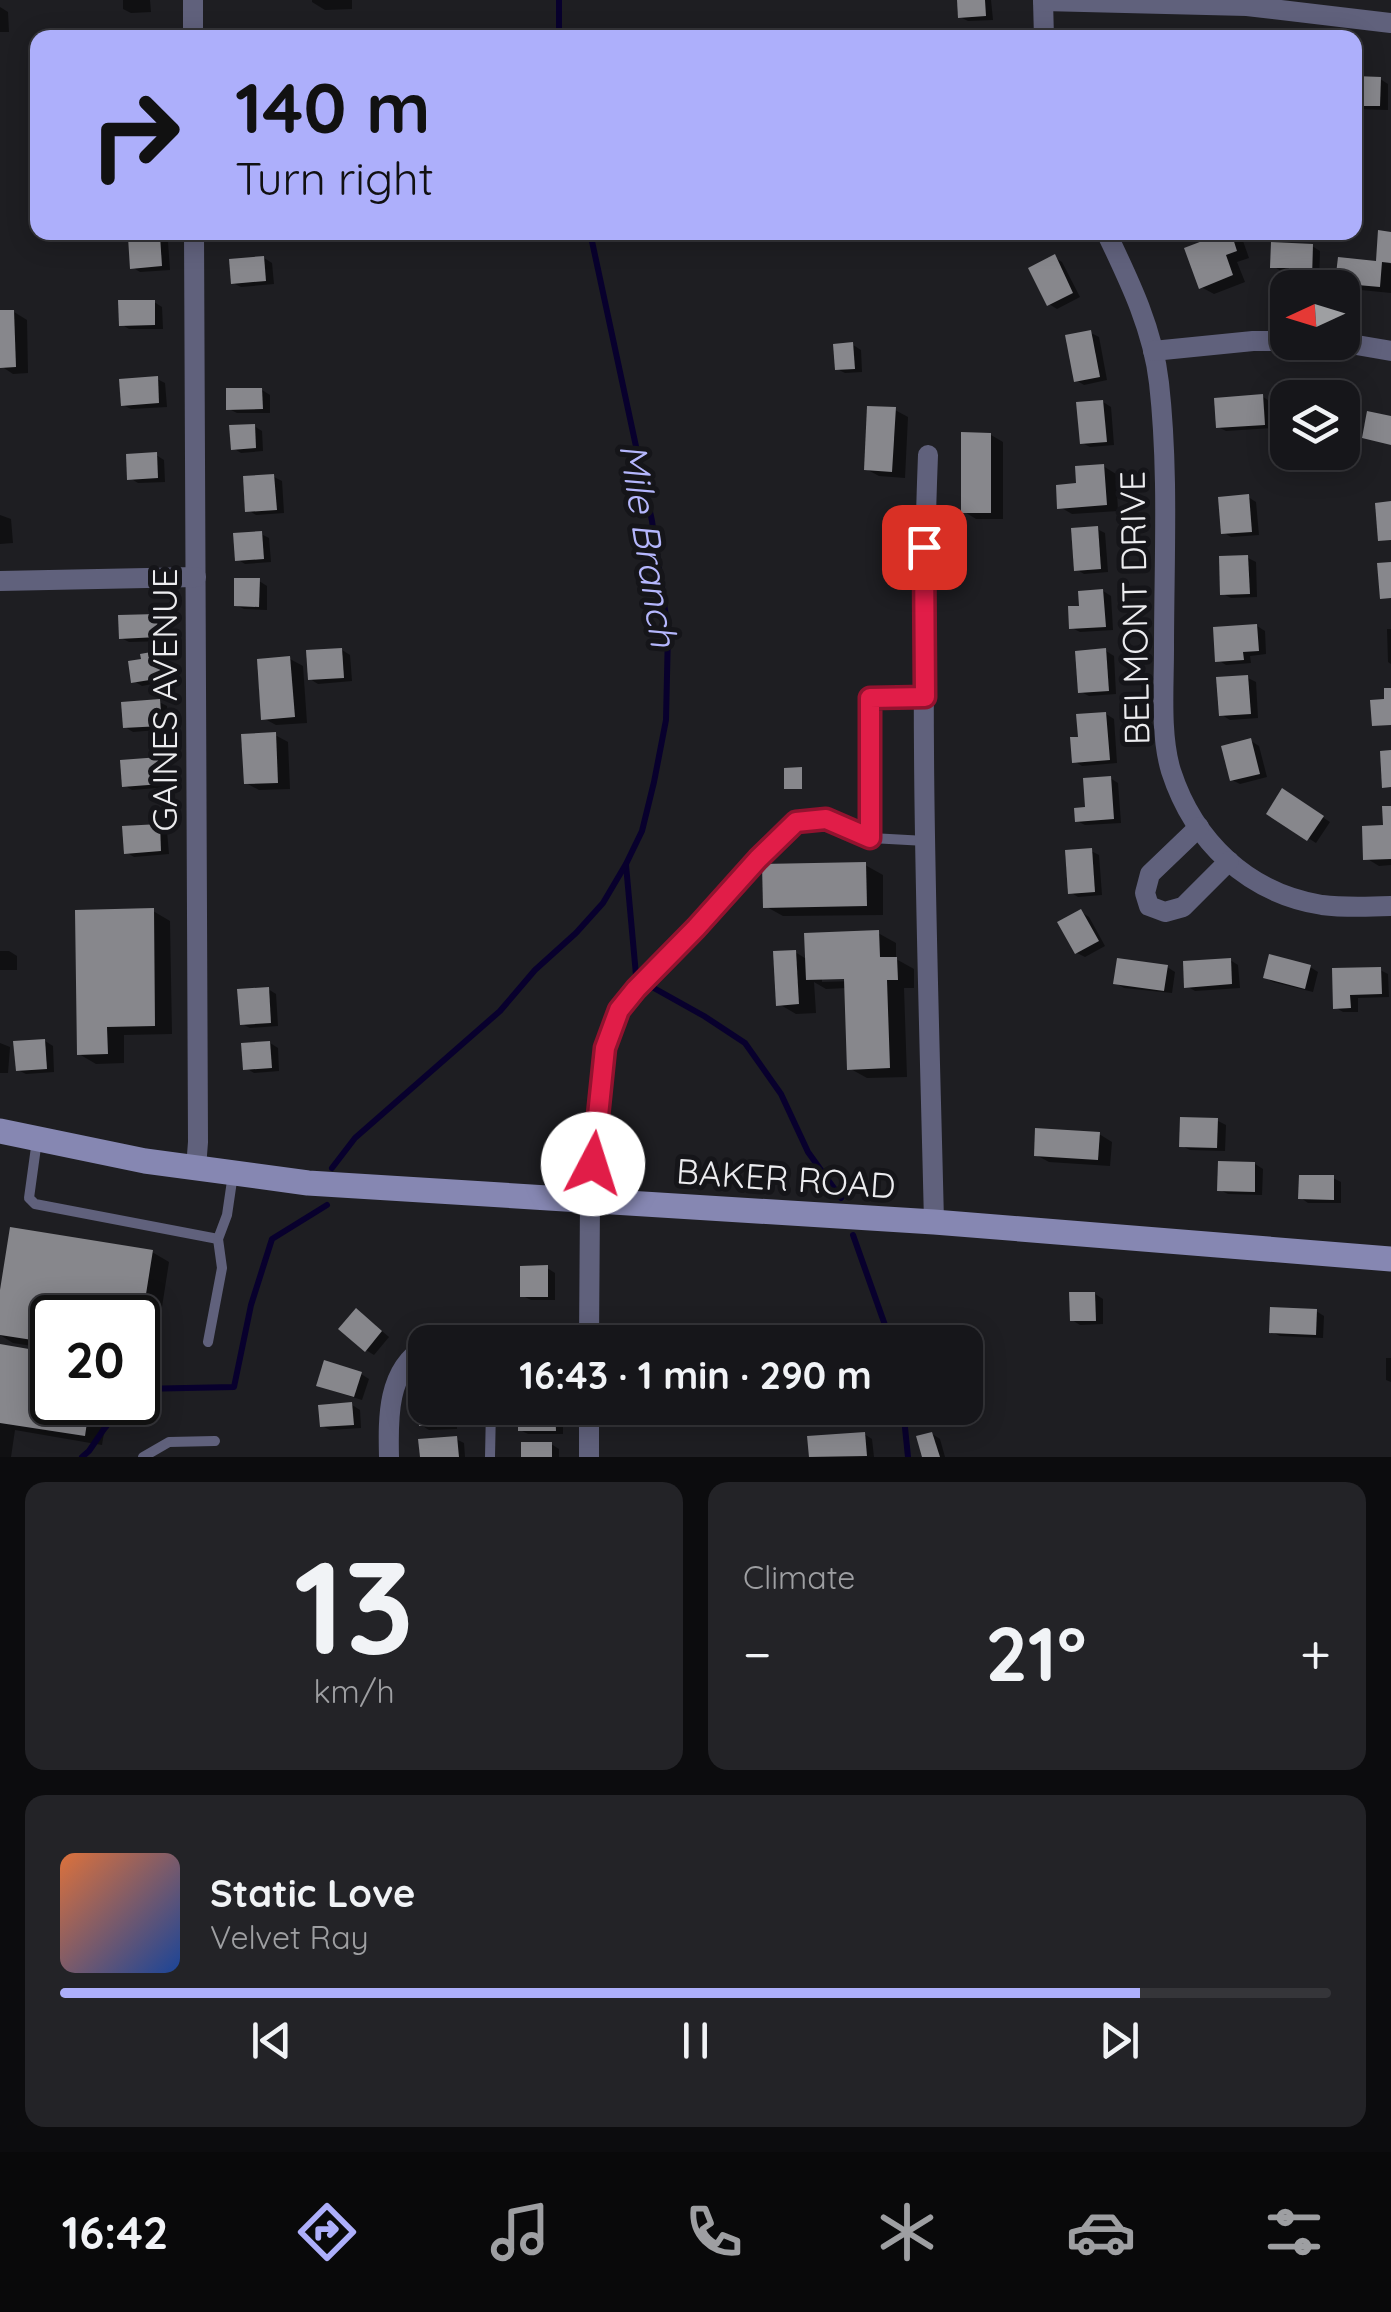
<!DOCTYPE html>
<meta charset="utf-8">
<style>
:root{--surface:#16161a;--page:#232327;--text:#f1f3f6;--muted:#9e9fa2;--line:#353539;--accent:#adaffb}
body{margin:0;font-family:Quicksand,sans-serif;background:var(--page);color:var(--text);height:100vh;display:flex;flex-direction:column;font-size:38px;white-space:nowrap}
*{box-sizing:border-box;margin:0}
p{font-size:32px;color:var(--muted)}
.icon{flex:none;width:55px;height:55px;fill:none;stroke:currentColor;stroke-width:2;stroke-linecap:round;stroke-linejoin:round}
.map{position:relative;height:1457px;overflow:hidden}
.details{display:flex;flex-direction:column;gap:25px;padding:25px;background:#0c0c0e;flex:1}
.details>*{flex:none}
.guide{position:absolute;left:30px;top:30px;width:1332px;height:210px;border-radius:20px;box-shadow:0 5px 25px #0003,0 0 0 2px var(--line);background:#adaffb;color:#111;overflow:hidden}
.needle{width:65px;rotate:266deg}
.tools{position:absolute;left:1270px;top:270px;display:grid;gap:20px}
.tools a{display:grid;place-items:center;width:90px;height:90px;border-radius:20px;background:var(--surface);box-shadow:0 5px 25px #0003,0 0 0 2px var(--line);font-size:50px}
.speed{position:absolute;left:30px;top:1295px;display:flex;gap:20px;font-size:50px;font-weight:700;text-align:center}
.speed>*{display:grid;place-content:center;width:130px;height:130px;border-radius:50%;background:var(--surface);box-shadow:0 5px 25px #0003,0 0 0 2px var(--line);line-height:1}
.speed .limit{border:5px solid #111;border-radius:15px;background:#fff;color:#111}
.pin{position:absolute;display:grid;place-items:center;width:85px;height:85px;color:#fff;margin:-42px;border-radius:20px;box-shadow:0 5px 15px #0006}
.me{position:absolute;width:110px;margin:-55px;rotate:5deg;stroke-linejoin:round;filter:drop-shadow(0 0 8px #0008)}
.turn{display:flex;align-items:center;gap:35px;height:210px;padding:0 40px;font-size:45px}
.turn .icon{width:130px;height:130px;stroke-width:2.5}
.turn b{display:block;font-size:70px;line-height:85px}
.big{font-size:75px;font-weight:700;line-height:1.1}
.details .widget{flex:1;display:flex;flex-direction:column;justify-content:center;gap:15px;min-width:0;padding:0 35px;border-radius:20px;background:var(--page)}
.details .dial{align-items:center;gap:0}
.dial b{font-size:130px;line-height:1}
.song{display:flex;align-items:center;gap:30px}
.cover{width:120px;height:120px;border-radius:15px;background:linear-gradient(135deg,hsl(20 70% 55%),hsl(220 70% 35%))}
.played{height:10px;border-radius:5px;background:linear-gradient(90deg,var(--accent) 85%,var(--line) 85%)}
.keys{display:flex;justify-content:space-around;direction:ltr}
.heat{display:flex;justify-content:space-between;align-items:center;font-size:55px;direction:ltr}
.details .tiles{flex:1;display:grid;gap:25px;grid-template-columns:1fr 1fr}
.widget:last-child{grid-column:span 2}
.trip{position:absolute;left:408px;top:1325px;width:575px;height:100px;border-radius:20px;background:var(--surface);box-shadow:0 5px 25px #0003,0 0 0 2px var(--line);font-weight:700;line-height:100px;text-align:center}
.menu{display:flex;height:160px;justify-content:space-around;align-items:center;background:#09090a;color:var(--muted)}
.menu .icon{width:70px;height:70px}
.menu .current{color:var(--accent)}
.menu b{font-size:45px;color:var(--text)}
.map>svg:first-child{display:block}
.shadow{fill:#0007;fill-rule:evenodd}
.lines{fill:none;stroke-linecap:round;stroke-linejoin:round}
.stream{stroke:#08002d;stroke-width:6}
.building{fill:#87878c}
.lane{stroke:#60617c;stroke-width:10}
.street{stroke:#60617c;stroke-width:20}
.secondary{stroke:#8687b2;stroke-width:25}
.route-casing{stroke:#92132f;stroke-width:25}
.route{stroke:#e11d48;stroke-width:18}
.labels{text-anchor:middle;dominant-baseline:central;stroke-width:10;stroke-linejoin:round;paint-order:stroke}
.street-label{font-size:35px;fill:#ececef;stroke:#151519}
.water-label{font-size:38px;font-style:italic;fill:#b5b7fd;stroke:#151519}
</style>
<div class="map">
<svg width="1391" height="1457" viewBox="0 0 1391 1457">
<rect width="100%" height="100%" fill="#1e1e22"/>
<g class="shadow">
<polygon points="123,0 150,0 151,12 131,13 123,9"/>
<polygon points="312,0 352,0 352,9 325,10 312,2"/>
<polygon points="959,0 991,0 993,20 968,21 960,17"/>
<polygon points="0,7 8,12 9,32 0,32"/>
<polygon points="1355,79 1380,79 1388,84 1388,110 1355,109"/>
<polygon points="1230,234 1243,241 1249,258 1237,262 1245,282 1214,294 1201,287"/>
<polygon points="1391,234 1391,258 1382,259 1391,264 1391,293 1351,289 1338,282 1378,263"/>
<polygon points="160,237 168,242 170,270 140,272 132,267"/>
<polygon points="1312,246 1320,251 1319,282 1299,282 1291,277 1291,271 1281,271 1273,266"/>
<polygon points="1054,257 1062,262 1080,297 1057,309 1049,304"/>
<polygon points="264,258 272,263 274,284 241,287 233,283"/>
<polygon points="154,302 162,307 163,329 129,329 121,324"/>
<polygon points="14,312 27,320 28,373 13,374 1,366 0,358"/>
<polygon points="1091,333 1099,337 1107,380 1084,385 1076,380"/>
<polygon points="853,345 861,350 862,372 845,373 837,369"/>
<polygon points="157,379 165,383 167,407 131,409 123,405"/>
<polygon points="262,390 270,395 270,413 237,413 229,409"/>
<polygon points="1263,397 1271,402 1273,428 1226,431 1218,427"/>
<polygon points="1103,402 1111,407 1114,445 1090,447 1082,443"/>
<polygon points="895,410 908,417 905,478 879,476 866,469"/>
<polygon points="254,426 262,431 263,451 241,453 233,448"/>
<polygon points="991,435 1003,442 1003,519 976,519 963,511"/>
<polygon points="156,455 164,460 165,482 138,483 130,478"/>
<polygon points="1103,466 1116,474 1118,511 1072,514 1060,507 1079,486"/>
<polygon points="274,477 282,481 284,513 256,515 248,510"/>
<polygon points="1248,497 1256,502 1259,535 1231,537 1223,532"/>
<polygon points="0,515 11,519 13,543 0,544"/>
<polygon points="1097,529 1105,533 1108,572 1084,574 1076,569"/>
<polygon points="261,534 269,538 271,562 245,564 237,559"/>
<polygon points="1248,558 1256,562 1257,597 1231,598 1223,594"/>
<polygon points="259,581 267,586 267,610 244,609 236,605"/>
<polygon points="1103,591 1111,596 1113,630 1080,632 1072,628 1081,608"/>
<polygon points="157,616 165,621 166,641 129,642 121,638"/>
<polygon points="1257,626 1265,631 1266,654 1250,656 1251,663 1226,665 1218,660"/>
<polygon points="1387,629 1391,629 1391,664 1388,662"/>
<polygon points="342,650 350,655 352,681 318,684 310,679"/>
<polygon points="1106,651 1114,656 1116,694 1089,696 1081,692"/>
<polygon points="157,654 165,659 168,681 142,686 134,681"/>
<polygon points="290,659 303,666 307,723 276,725 263,718"/>
<polygon points="1248,678 1256,682 1258,718 1230,720 1222,715"/>
<polygon points="159,702 167,706 169,729 133,732 125,727"/>
<polygon points="1106,714 1114,719 1117,763 1082,766 1074,761 1081,739"/>
<polygon points="275,735 288,742 290,789 259,790 246,783"/>
<polygon points="1251,741 1259,746 1267,777 1240,784 1232,780"/>
<polygon points="160,760 168,765 169,787 132,790 124,785"/>
<polygon points="1110,778 1118,783 1121,823 1085,825 1077,821"/>
<polygon points="1283,792 1330,822 1316,843 1269,813"/>
<polygon points="1391,809 1391,865 1379,866 1366,858 1386,827"/>
<polygon points="159,826 167,831 169,854 134,857 126,852"/>
<polygon points="1091,851 1099,855 1102,895 1078,897 1070,892"/>
<polygon points="865,865 883,875 883,915 783,916 765,906"/>
<polygon points="153,911 170,921 172,1034 124,1035 124,1063 96,1064 79,1054"/>
<polygon points="1081,912 1089,917 1105,946 1085,957 1077,953"/>
<path d="M 878,933 L 896,943 L 896,959 L 914,969 L 914,988 L 904,988 L 907,1077 L 867,1078 L 849,1068 L 847,988 L 826,989 L 814,982 L 816,1013 L 796,1014 L 779,1004 L 795,952 L 808,960 ZM 856,976 L 856,981 L 822,982 L 822,977 Z"/>
<polygon points="0,951 9,951 17,956 17,970 0,970"/>
<polygon points="1230,960 1238,965 1240,988 1195,991 1187,986"/>
<polygon points="1167,967 1175,972 1172,993 1124,988 1116,983"/>
<polygon points="1310,967 1318,972 1313,992 1273,982 1265,977"/>
<polygon points="1380,970 1388,974 1389,997 1358,998 1358,1012 1343,1012 1335,1007 1334,971"/>
<polygon points="268,989 276,994 278,1026 250,1028 242,1024"/>
<polygon points="45,1041 53,1046 54,1072 26,1074 18,1070"/>
<polygon points="0,1043 10,1047 8,1073 0,1073"/>
<polygon points="270,1043 278,1048 279,1071 254,1073 246,1068"/>
<polygon points="1218,1121 1226,1125 1225,1151 1190,1150 1182,1146"/>
<polygon points="1099,1134 1112,1142 1110,1166 1049,1162 1036,1155"/>
<polygon points="1255,1164 1263,1169 1262,1195 1228,1194 1220,1190"/>
<polygon points="1333,1178 1341,1182 1341,1203 1308,1203 1301,1198"/>
<polygon points="152,1252 169,1262 153,1365 138,1363 138,1318 52,1318 52,1349 13,1343 0,1335 0,1306"/>
<polygon points="547,1268 555,1273 555,1300 531,1300 523,1296"/>
<polygon points="1095,1294 1103,1299 1103,1324 1080,1325 1072,1320"/>
<polygon points="1316,1311 1324,1316 1323,1338 1280,1336 1272,1332"/>
<polygon points="364,1316 389,1337 374,1355 366,1350"/>
<polygon points="0,1347 52,1355 52,1402 109,1402 102,1445 15,1430 11,1457 0,1457"/>
<polygon points="1386,1358 1391,1358 1391,1382 1386,1380"/>
<polygon points="361,1374 369,1379 362,1400 327,1389"/>
<polygon points="425,1401 425,1408 457,1408 457,1429 429,1430 421,1425"/>
<polygon points="352,1405 360,1410 361,1428 330,1430 322,1426"/>
<polygon points="520,1408 556,1408 563,1411 563,1434 528,1434 520,1430"/>
<polygon points="864,1434 872,1439 874,1457 811,1457 810,1438"/>
<polygon points="932,1434 940,1439 945,1457 925,1457"/>
<polygon points="456,1439 464,1443 465,1457 422,1457"/>
<polygon points="551,1444 559,1449 559,1457 524,1457"/>
</g>
<g class="lines">
<g class="stream">
<polyline points="559,0 559,38"/>
<polyline points="626,865 636,975"/>
<polyline points="652,987 704,1016 745,1043 781,1094 808,1152 841,1198"/>
<polyline points="332,1168 355,1138 500,1011 535,970 576,933 603,903 626,864 642,831 654,782 666,720 668,631 652,521 590,232"/>
<polyline points="853,1235 891,1342"/>
<polyline points="138,1389 234,1387 251,1305 272,1239 327,1205"/>
<polyline points="903,1408 908,1457"/>
<polyline points="82,1457 89,1451 104,1429 126,1402"/>
</g>
</g>
<g class="building">
<polygon points="957,0 985,0 986,16 958,18"/>
<polygon points="1355,76 1381,77 1380,106 1355,106"/>
<polygon points="1378,230 1391,232 1391,263 1382,262 1380,287 1335,283 1338,257 1376,261"/>
<polygon points="1226,232 1231,232 1237,251 1226,255 1233,275 1199,289 1184,248"/>
<polygon points="160,235 162,266 130,269 128,237"/>
<polygon points="1271,242 1313,244 1312,279 1289,279 1289,268 1270,268"/>
<polygon points="1055,254 1073,293 1047,306 1028,268"/>
<polygon points="264,256 266,281 231,284 229,259"/>
<polygon points="118,300 155,300 155,325 119,326"/>
<polygon points="0,310 14,310 16,367 0,368"/>
<polygon points="1091,330 1100,377 1074,382 1065,335"/>
<polygon points="853,342 855,369 835,370 833,344"/>
<polygon points="158,376 159,403 121,406 119,379"/>
<polygon points="226,388 262,388 263,409 226,410"/>
<polygon points="1263,394 1265,425 1216,428 1214,398"/>
<polygon points="1103,400 1107,442 1080,444 1076,402"/>
<polygon points="867,406 896,407 892,472 864,470"/>
<polygon points="1367,411 1391,416 1391,445 1362,438"/>
<polygon points="255,424 256,448 231,450 229,425"/>
<polygon points="961,432 991,433 991,513 961,513"/>
<polygon points="157,452 158,478 127,480 126,454"/>
<polygon points="1104,464 1107,505 1057,509 1056,485 1076,483 1075,466"/>
<polygon points="274,474 277,510 245,512 243,476"/>
<polygon points="1249,494 1252,532 1221,534 1218,497"/>
<polygon points="1391,501 1391,540 1378,541 1375,503"/>
<polygon points="1098,526 1101,569 1074,571 1071,528"/>
<polygon points="262,531 264,559 235,561 233,533"/>
<polygon points="1248,555 1250,594 1220,595 1219,556"/>
<polygon points="1391,562 1391,598 1380,599 1377,563"/>
<polygon points="234,578 260,578 259,607 234,606"/>
<polygon points="1103,589 1106,627 1069,629 1068,606 1079,606 1078,591"/>
<polygon points="157,614 158,637 119,639 118,615"/>
<polygon points="1257,624 1259,651 1243,652 1244,660 1215,662 1213,627"/>
<polygon points="342,648 344,678 308,680 306,650"/>
<polygon points="1106,648 1109,691 1078,693 1075,651"/>
<polygon points="157,651 162,678 131,683 128,661 141,659 140,654"/>
<polygon points="290,656 295,717 261,720 257,659"/>
<polygon points="1248,675 1251,714 1219,716 1216,677"/>
<polygon points="1384,688 1391,688 1391,725 1372,726 1370,700 1384,699"/>
<polygon points="160,699 162,726 123,728 121,702"/>
<polygon points="1106,712 1110,760 1072,763 1070,737 1078,737 1076,714"/>
<polygon points="276,732 278,783 244,784 241,734"/>
<polygon points="1251,738 1260,774 1230,781 1221,746"/>
<polygon points="1391,750 1391,787 1382,788 1380,751"/>
<polygon points="160,757 162,784 122,787 120,760"/>
<polygon points="802,767 802,789 784,789 784,768"/>
<polygon points="1111,776 1114,819 1075,822 1074,808 1085,807 1083,778"/>
<polygon points="1282,788 1324,816 1307,841 1266,814"/>
<polygon points="1382,806 1391,806 1391,859 1363,860 1362,826 1383,825"/>
<polygon points="160,824 161,851 124,854 122,826"/>
<polygon points="1092,848 1095,892 1068,894 1065,850"/>
<polygon points="866,862 867,906 763,908 762,864"/>
<polygon points="154,908 155,1026 107,1027 108,1054 77,1055 75,910"/>
<polygon points="1081,909 1099,941 1075,954 1057,922"/>
<polygon points="879,930 880,957 897,957 898,980 887,980 890,1068 847,1070 844,979 806,980 804,933"/>
<polygon points="796,950 799,1004 776,1006 773,951"/>
<polygon points="1269,954 1311,965 1305,989 1263,978"/>
<polygon points="1117,958 1168,965 1164,991 1113,984"/>
<polygon points="1231,958 1232,984 1184,988 1183,961"/>
<polygon points="1381,967 1382,994 1350,995 1351,1008 1333,1009 1332,968"/>
<polygon points="269,987 271,1023 240,1025 237,989"/>
<polygon points="45,1039 47,1069 16,1071 13,1041"/>
<polygon points="270,1041 272,1068 243,1070 241,1043"/>
<polygon points="1180,1117 1218,1118 1217,1148 1179,1147"/>
<polygon points="1035,1128 1100,1132 1098,1160 1034,1156"/>
<polygon points="1218,1161 1255,1162 1255,1192 1217,1191"/>
<polygon points="1299,1175 1334,1175 1334,1200 1298,1199"/>
<polygon points="10,1227 153,1250 140,1332 138,1332 138,1318 52,1318 52,1343 0,1335 0,1290"/>
<polygon points="548,1265 548,1297 520,1297 520,1266"/>
<polygon points="1069,1292 1095,1292 1096,1321 1070,1321"/>
<polygon points="1270,1307 1317,1309 1316,1335 1269,1333"/>
<polygon points="356,1308 382,1331 365,1352 338,1329"/>
<polygon points="0,1344 52,1353 52,1402 90,1402 85,1436 0,1423"/>
<polygon points="324,1360 362,1372 354,1397 316,1386"/>
<polygon points="418,1399 425,1399 425,1408 449,1408 450,1426 419,1426"/>
<polygon points="352,1402 354,1425 320,1427 318,1405"/>
<polygon points="518,1408 555,1408 556,1431 518,1431"/>
<polygon points="865,1432 867,1456 809,1457 807,1436"/>
<polygon points="932,1432 940,1457 922,1457 916,1436"/>
<polygon points="457,1436 459,1457 420,1457 418,1439"/>
<rect x="521" y="1442" width="31" height="15"/>
</g>
<g class="lines">
<g class="lane">
<polyline points="871,838 870,697 923,697"/>
<polyline points="37,1140 29,1198 35,1204 218,1239"/>
<polyline points="590,1200 605,1048 619,1010 654,969 696,927 757,859 796,822 826,819 871,838 926,841"/>
<polyline points="208,1342 222,1268 218,1239 227,1215 233,1174"/>
<polyline points="143,1457 169,1442 215,1441"/>
<polyline points="490,1457 491,1408"/>
</g>
<g class="street">
<polyline points="193,0 193,38"/>
<polyline points="1043,0 1044,38"/>
<polyline points="1043,1 1247,6 1391,23"/>
<polyline points="194,232 198,1142 196,1168"/>
<path d="M 1106,232 C 1129,280 1153,329 1159,383 C 1169,471 1164,561 1164,650 C 1164,687 1160,735 1171,771 C 1194,842 1248,893 1322,905 C 1345,908 1368,907 1391,906"/>
<polyline points="1339,342 1391,351"/>
<polyline points="1153,351 1253,341 1288,341"/>
<path d="M 928,455 C 918,710 928,967 934,1222"/>
<polyline points="0,581 196,577"/>
<polyline points="1199,827 1150,874 1145,893 1149,906 1165,912 1183,907 1229,861"/>
<polyline points="439,1342 449,1339 589,1337"/>
<polyline points="589,1342 590,1201"/>
<path d="M 389,1457 C 388,1418 387,1370 425,1347"/>
<polyline points="589,1457 589,1408"/>
</g>
<polyline class="secondary" points="0,1131 145,1161 308,1183 934,1222 1391,1259"/>
</g>
<g class="lines">
<g class="route-casing">
<polyline id="route" points="593,1164 605,1048 619,1010 636,989 696,928 758,859 796,822 826,819 870,838 870,698 925,697 924,547"/>
</g>
<use href="#route" class="route"/>
</g>
<g class="labels">
<g class="street-label">
<text transform="translate(1134 608) rotate(-91)">BELMONT DRIVE</text>
<text transform="translate(164 700) rotate(-90)">GAINES AVENUE</text>
<text transform="translate(786 1178) rotate(4)">BAKER ROAD</text>
</g>
<g class="water-label">
<text transform="translate(649 545) rotate(81)">Mile Branch</text>
</g>
</g>
</svg>
<div class="tools">
<a><svg class="needle" viewBox="-14 -14 28 28"><path d="M0-13l5 13h-10z" fill="#e53935"/><path d="M0 13l5-13h-10z" fill="#9e9fa2"/></svg></a>
<a><svg class="icon" aria-label="layers" viewBox="0 0 24 24"><path d="M12 4l9 5-9 5-9-5zM3 14l9 5 9-5"/></svg></a>
</div>
<div class="speed"><div class="limit">20</div></div>
<div class="pin" style="left:924px;top:547px;background:#d93025"><svg class="icon" aria-label="arrive" viewBox="0 0 24 24"><path d="M6 21V4h12l-3 4 3 4H6"/></svg></div>
<svg class="me" style="left:593px;top:1164px" viewBox="-20 -20 40 40"><circle r="19" fill="#fff"/><path d="M0-13L10 11 0 6-10 11z" fill="#e11d48"/></svg>
<div class="trip">16:43 · 1 min · 290 m</div>
<div class="guide">
<div class="turn"><svg class="icon" aria-label="right" viewBox="0 0 24 24"><path d="M7 20v-9h11M14 6l5 5-5 5"/></svg><div><b>140 m</b>Turn right</div></div>
</div>
</div>
<section class="details">
<div class="tiles">
<div class="widget dial"><b>13</b><p>km/h</p></div>
<div class="widget"><p>Climate</p>
<div class="heat"><a>−</a><b class="big">21°</b><a>+</a></div>
</div>
<div class="widget">
<div class="song"><i class="cover"></i><div><b>Static Love</b><p>Velvet Ray</p></div></div>
<div class="played"></div>
<div class="keys"><svg class="icon" aria-label="previous" viewBox="0 0 24 24"><path d="M18 5L8 12l10 7zM5 5v14"/></svg><svg class="icon" aria-label="pause" viewBox="0 0 24 24"><path d="M8 5v14M16 5v14"/></svg><svg class="icon" aria-label="next" viewBox="0 0 24 24"><path d="M6 5l10 7-10 7zM19 5v14"/></svg></div>
</div>
</div>
</section>
<nav class="menu">
<b>16:42</b>
<svg class="icon current" aria-label="directions" viewBox="0 0 24 24"><path d="M12 3l9 9-9 9-9-9zM9 14v-3h6M13 9l2 2-2 2"/></svg>
<svg class="icon" aria-label="music" viewBox="0 0 24 24"><path d="M9 18V5l10-2v13"/><circle cx="6" cy="18" r="3"/><circle cx="16" cy="16" r="3"/></svg>
<svg class="icon" aria-label="phone" viewBox="0 0 24 24"><path d="M5 4h4l2 5-3 2q2 4 5 5l2-3 5 2v4C11 20 4 13 5 4z"/></svg>
<svg class="icon" aria-label="climate" viewBox="0 0 24 24"><path d="M12 3v18M4 7l16 10M4 17L20 7"/></svg>
<svg class="icon" aria-label="car" viewBox="0 0 24 24"><path d="M5 17H2v-5l4-1 3-4h7l3 4 3 1v5h-3M9 17h6M6 11h13"/><circle cx="7" cy="17" r="2"/><circle cx="17" cy="17" r="2"/></svg>
<svg class="icon" aria-label="filters" viewBox="0 0 24 24"><path d="M4 7h16M4 17h16"/><circle cx="9" cy="7" r="2"/><circle cx="15" cy="17" r="2"/></svg>
</nav>
